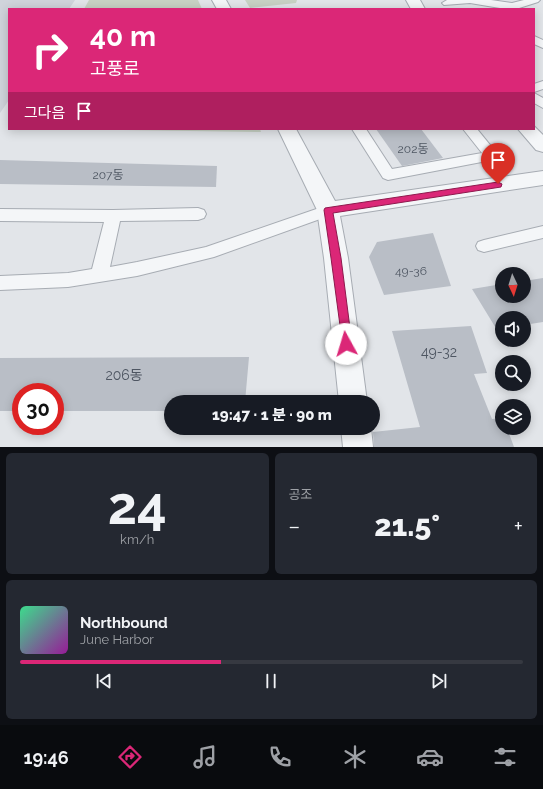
<!DOCTYPE html>
<html lang="ko">
<meta charset="utf-8">
<style>
:root{--surface:#171b24;--page:#242831;--text:#f1f3f6;--muted:#9ea1a6;--line:#363941;--accent:#db2777}
body{margin:0;font-family:Raleway,"Noto Sans KR",sans-serif;background:var(--page);color:var(--text);height:100vh;display:flex;flex-direction:column;font-size:15px;white-space:nowrap}
*{box-sizing:border-box;margin:0}
p{font-size:13px;color:var(--muted)}
.icon{flex:none;width:22px;height:22px;fill:none;stroke:currentColor;stroke-width:2;stroke-linecap:round;stroke-linejoin:round}
.map{position:relative;height:447px;overflow:hidden}
.details{display:flex;flex-direction:column;gap:6px;padding:6px;background:#0d0f14;flex:1}
.details>*{flex:none}
.top-card{position:absolute;left:8px;top:8px;width:527px;height:122px;border-radius:0px;box-shadow:0 2px 10px #0003;background:#db2777;color:#fff;overflow:hidden}
.needle{width:26px;rotate:176deg}
.controls{position:absolute;left:495px;top:267px;display:grid;gap:8px}
.controls a{display:grid;place-items:center;width:36px;height:36px;border-radius:50%;background:var(--surface);box-shadow:0 2px 10px #0003;font-size:20px}
.speed{position:absolute;left:12px;top:383px;display:flex;gap:8px;font-size:20px;font-weight:700;text-align:center}
.speed>*{display:grid;place-content:center;width:52px;height:52px;border-radius:50%;background:var(--surface);box-shadow:0 2px 10px #0003;line-height:1}
.speed .limit{border:6px solid #d22;background:#fff;color:#111}
.pin{position:absolute;display:grid;place-items:center;width:34px;height:34px;color:#fff;margin:-41px -17px;border-radius:50% 50% 50% 0;rotate:-45deg;box-shadow:0 0 4px #0007}
.pin .icon{rotate:45deg}
.me{position:absolute;width:44px;margin:-22px;rotate:354deg;stroke-linejoin:round;filter:drop-shadow(0 0 3px #0008)}
.turn{display:flex;align-items:center;gap:14px;height:84px;padding:0 16px;font-size:18px}
.turn .icon{width:52px;height:52px;stroke-width:2.5}
.turn b{display:block;font-size:28px;line-height:34px}
.then{display:flex;align-items:center;height:38px;padding:0 16px;background:#0003;gap:8px;font-size:15px}
.big{font-size:30px;font-weight:800;line-height:1.1}
.details .card{flex:1;display:flex;flex-direction:column;justify-content:center;gap:6px;min-width:0;padding:0 14px;border-radius:6px;background:var(--page)}
.details .dial{align-items:center;gap:0}
.dial b{font-size:52px;line-height:1}
.song{display:flex;align-items:center;gap:12px}
.cover{width:48px;height:48px;border-radius:6px;background:linear-gradient(135deg,hsl(150 70% 55%),hsl(300 70% 35%))}
.played{height:4px;border-radius:2px;background:linear-gradient(90deg,var(--accent) 40%,var(--line) 40%)}
.keys{display:flex;justify-content:space-around;direction:ltr}
.heat{display:flex;justify-content:space-between;align-items:center;font-size:22px;direction:ltr}
.details .tiles{flex:1;display:grid;gap:6px;grid-template-columns:1fr 1fr}
.card:last-child{grid-column:span 2}
.trip{position:absolute;left:164px;top:395px;width:216px;height:40px;border-radius:20px;background:var(--surface);box-shadow:0 2px 10px #0003;font-weight:800;line-height:40px;text-align:center}
.tabs{display:flex;height:64px;justify-content:space-around;align-items:center;background:#090b0e;color:var(--muted)}
.tabs .icon{width:28px;height:28px}
.tabs .selected{color:var(--accent)}
.tabs b{font-size:18px;color:var(--text)}
.map>svg:first-child{display:block}
.built{fill:#d0d4db}
.green{fill:#c8d2c4}
.building{fill:#b9bec6}
.lines{fill:none;stroke-linecap:round;stroke-linejoin:round}
.service-casing{stroke:#a7acb3;stroke-width:2}
.minor-casing{stroke:#a7acb3;stroke-width:2}
.service{fill:#f4f6f8;fill-rule:evenodd}
.minor{fill:#f4f6f8;fill-rule:evenodd}
.route{fill:#db2777;stroke:#8e194d}
.labels{text-anchor:middle;dominant-baseline:central;stroke-width:4;stroke-linejoin:round;paint-order:stroke}
.number-label{font-size:12px;fill:#4e5662}
.near-number-label{font-size:14px;fill:#4e5662}
</style>
<div class="map">
<svg width="543" height="447" viewBox="0 0 543 447">
<rect width="100%" height="100%" fill="#e2e5e9"/>
<polygon class="built" points="0,0 75,0 69,9 9,9 9,100 0,113"/>
<g class="green">
<polygon points="89,0 198,0 202,9 84,9"/>
<polygon points="245,0 297,0 296,3 250,8"/>
<polygon points="57,129 260,129 261,132"/>
</g>
<g class="building">
<polygon points="376,129 421,129 443,158 402,166"/>
<polygon points="0,160 217,166 216,187 0,184"/>
<polygon points="433,233 451,286 384,295 369,257 377,242"/>
<polygon points="543,278 543,322 524,325 524,318 502,318 502,329 497,330 472,289 502,284 502,296 524,296 524,281"/>
<polygon points="471,326 487,373 474,374 492,419 502,418 502,428 507,428 514,447 374,447 373,432 420,427 392,331"/>
<polygon points="249,357 245,402 171,402 171,411 55,411 55,392 21,392 21,411 0,411 0,358"/>
</g>
<g class="lines">
<g class="service-casing">
<g id="service">
<polygon points="447,0 491,0 512,3 524,0 540,0 538,2 516,9 506,9 470,3 444,5 442,3"/>
<polygon points="534,36 543,40 543,48 534,44"/>
<polygon points="543,81 543,89 534,92 534,84"/>
<polygon points="534,93 543,98 543,108 534,103"/>
<polygon points="352,129 366,129 392,169 482,153 463,129 477,129 499,156 497,159 492,160 388,180 383,178"/>
<polygon points="328,205 334,206 336,210 334,214 214,257 137,276 68,287 0,290 0,276 68,273 92,269 104,222 0,221 0,209 113,210 198,208 204,210 206,214 204,218 198,220 120,221 110,267 137,262 206,247"/>
<polygon points="543,226 543,238 484,252 478,250 476,246 478,242 484,240"/>
</g>
</g>
<g class="minor-casing">
<g id="minor">
<polygon points="212,0 226,0 231,9 217,9"/>
<polygon points="406,0 420,0 425,9 411,9"/>
<polygon points="534,126 543,135 543,152 536,150 518,129 534,129"/>
<polygon points="278,129 296,129 335,201 543,171 543,185 340,216 348,258 367,402 339,402 324,258 317,210"/>
<polygon points="341,428 371,428 373,447 343,447"/>
</g>
</g>
<use href="#service" class="service"/>
<use href="#minor" class="minor"/>
</g>
<polygon class="route" points="498,182 502,184 501,187 333,213 341,258 352,344 350,348 346,349 343,348 331,258 324,210 325,208"/>
<g class="labels">
<g class="number-label">
<text x="413" y="149">202동</text>
<text x="108" y="175">207동</text>
<text x="411" y="271">49-36</text>
</g>
<g class="near-number-label">
<text x="439" y="352">49-32</text>
<text x="124" y="375">206동</text>
</g>
</g>
</svg>
<div class="controls">
<a><svg class="needle" viewBox="-14 -14 28 28"><path d="M0-13l5 13h-10z" fill="#e53935"/><path d="M0 13l5-13h-10z" fill="#9ea1a6"/></svg></a>
<a><svg class="icon" aria-label="sound" viewBox="0 0 24 24"><path d="M4 9h4l5-4v14l-5-4H4zM17 9q2 3 0 6"/></svg></a>
<a><svg class="icon" aria-label="search" viewBox="0 0 24 24"><circle cx="10" cy="10" r="6"/><path d="M15 15l6 6"/></svg></a>
<a><svg class="icon" aria-label="layers" viewBox="0 0 24 24"><path d="M12 4l9 5-9 5-9-5zM3 14l9 5 9-5"/></svg></a>
</div>
<div class="speed"><div class="limit">30</div></div>
<div class="pin" style="left:498px;top:184px;background:#d93025"><svg class="icon" aria-label="arrive" viewBox="0 0 24 24"><path d="M6 21V4h12l-3 4 3 4H6"/></svg></div>
<svg class="me" style="left:346px;top:344px" viewBox="-20 -20 40 40"><circle r="19" fill="#fff"/><path d="M0-13L10 11 0 6-10 11z" fill="#db2777"/></svg>
<div class="trip">19:47 · 1 분 · 90 m</div>
<div class="top-card">
<div class="turn"><svg class="icon" aria-label="right" viewBox="0 0 24 24"><path d="M7 20v-9h11M14 6l5 5-5 5"/></svg><div><b>40 m</b>고풍로</div></div>
<div class="then">그다음<svg class="icon" aria-label="arrive" viewBox="0 0 24 24"><path d="M6 21V4h12l-3 4 3 4H6"/></svg></div>
</div>
</div>
<section class="details">
<div class="tiles">
<div class="card dial"><b>24</b><p>km/h</p></div>
<div class="card"><p>공조</p>
<div class="heat"><a>−</a><b class="big">21.5°</b><a>+</a></div>
</div>
<div class="card">
<div class="song"><i class="cover"></i><div><b>Northbound</b><p>June Harbor</p></div></div>
<div class="played"></div>
<div class="keys"><svg class="icon" aria-label="previous" viewBox="0 0 24 24"><path d="M18 5L8 12l10 7zM5 5v14"/></svg><svg class="icon" aria-label="pause" viewBox="0 0 24 24"><path d="M8 5v14M16 5v14"/></svg><svg class="icon" aria-label="next" viewBox="0 0 24 24"><path d="M6 5l10 7-10 7zM19 5v14"/></svg></div>
</div>
</div>
</section>
<nav class="tabs">
<b>19:46</b>
<svg class="icon selected" aria-label="directions" viewBox="0 0 24 24"><path d="M12 3l9 9-9 9-9-9zM9 14v-3h6M13 9l2 2-2 2"/></svg>
<svg class="icon" aria-label="music" viewBox="0 0 24 24"><path d="M9 18V5l10-2v13"/><circle cx="6" cy="18" r="3"/><circle cx="16" cy="16" r="3"/></svg>
<svg class="icon" aria-label="phone" viewBox="0 0 24 24"><path d="M5 4h4l2 5-3 2q2 4 5 5l2-3 5 2v4C11 20 4 13 5 4z"/></svg>
<svg class="icon" aria-label="climate" viewBox="0 0 24 24"><path d="M12 3v18M4 7l16 10M4 17L20 7"/></svg>
<svg class="icon" aria-label="car" viewBox="0 0 24 24"><path d="M5 17H2v-5l4-1 3-4h7l3 4 3 1v5h-3M9 17h6M6 11h13"/><circle cx="7" cy="17" r="2"/><circle cx="17" cy="17" r="2"/></svg>
<svg class="icon" aria-label="filters" viewBox="0 0 24 24"><path d="M4 7h16M4 17h16"/><circle cx="9" cy="7" r="2"/><circle cx="15" cy="17" r="2"/></svg>
</nav>
